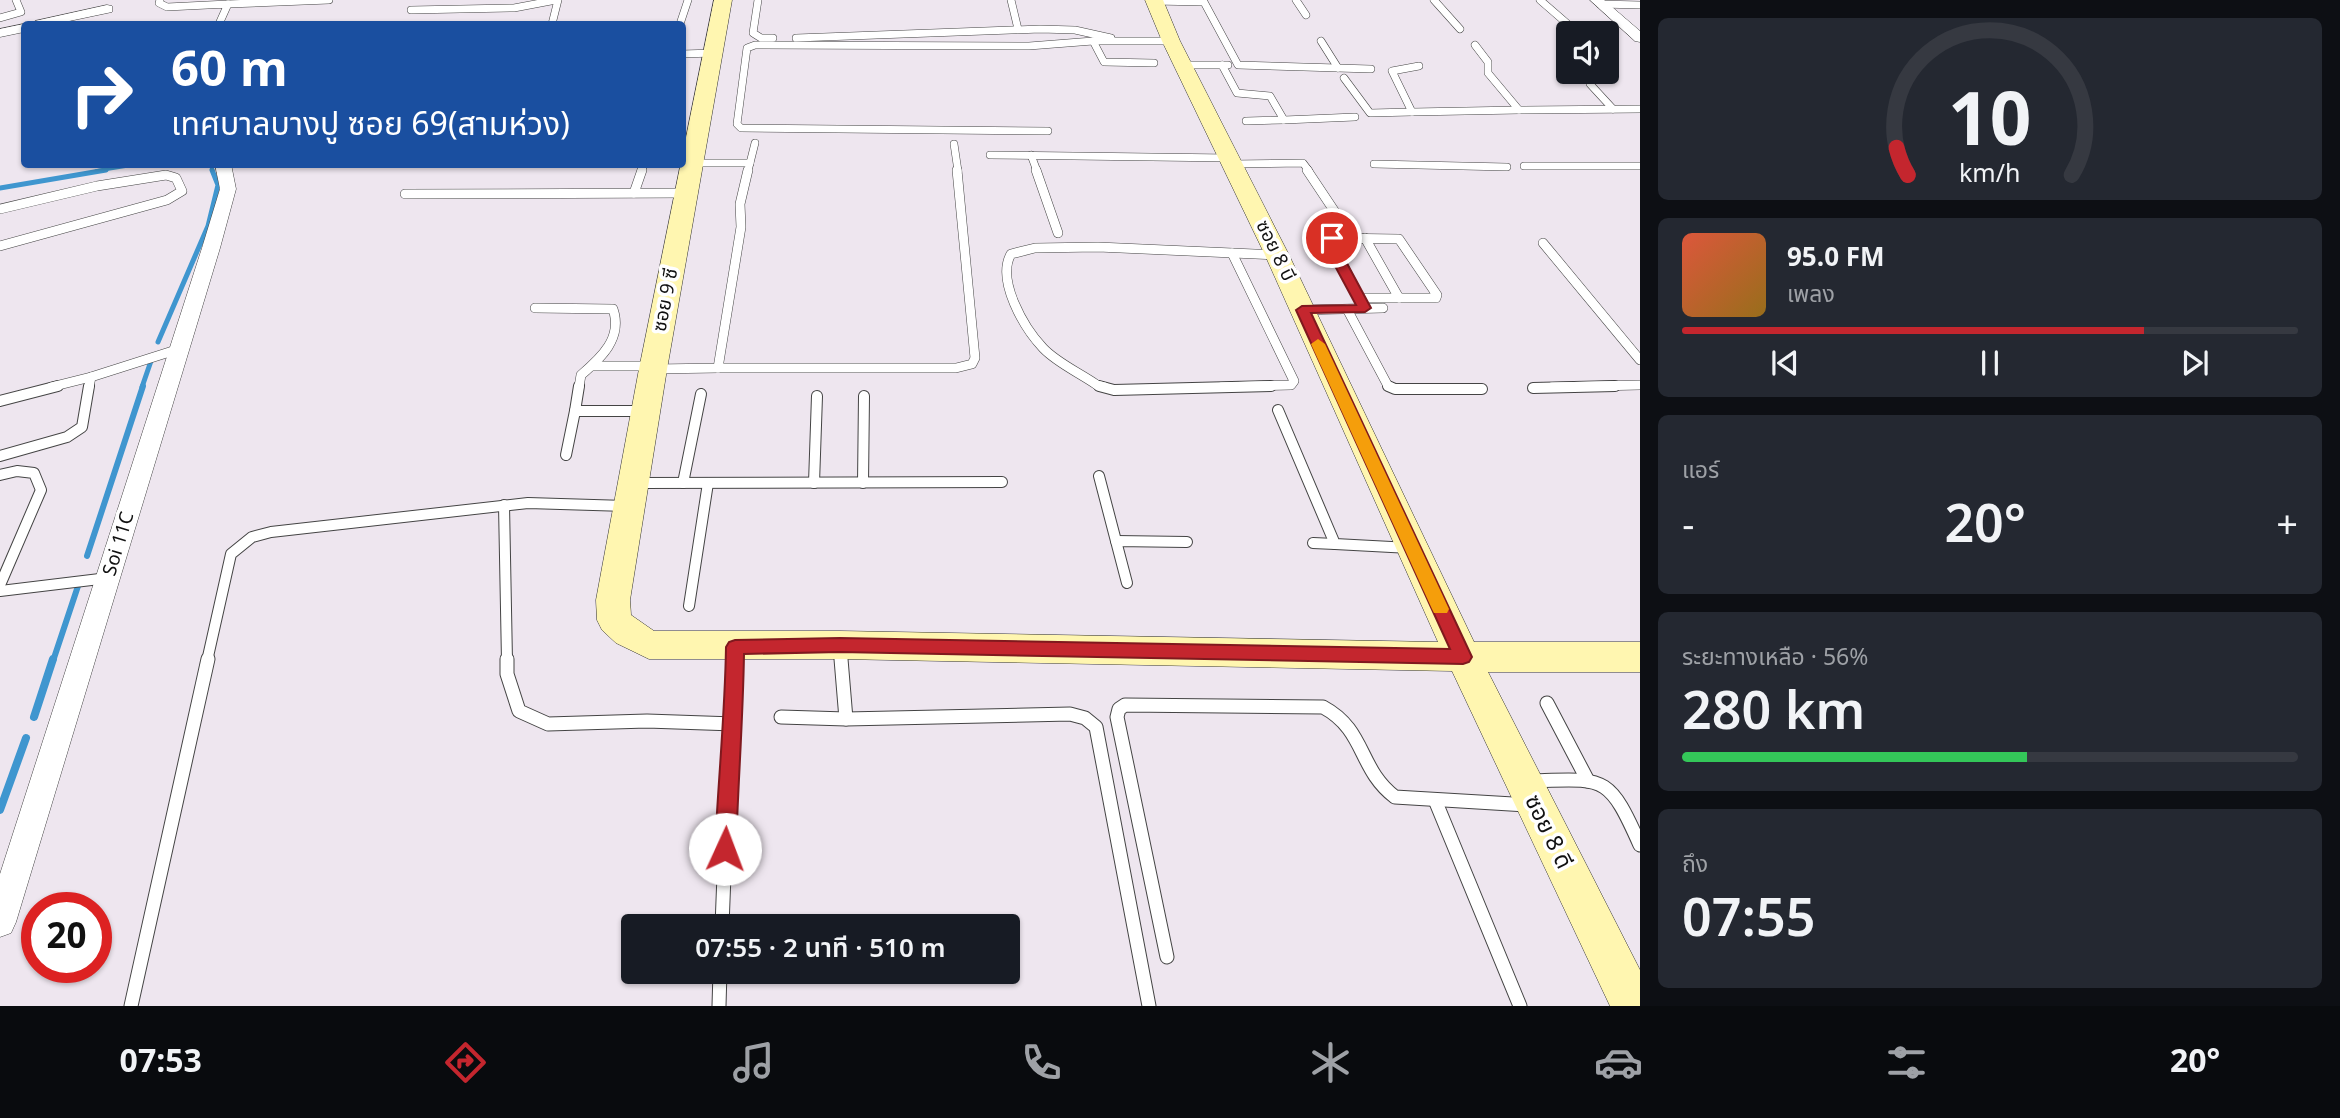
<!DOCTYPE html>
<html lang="th">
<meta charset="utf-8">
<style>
:root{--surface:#171b24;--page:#242831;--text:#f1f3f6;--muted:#9ea1a6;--line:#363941;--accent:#c4262e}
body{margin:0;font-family:Georgia,"Noto Sans Thai",serif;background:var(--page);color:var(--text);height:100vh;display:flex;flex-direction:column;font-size:26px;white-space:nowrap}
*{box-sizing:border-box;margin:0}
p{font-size:23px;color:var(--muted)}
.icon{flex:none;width:38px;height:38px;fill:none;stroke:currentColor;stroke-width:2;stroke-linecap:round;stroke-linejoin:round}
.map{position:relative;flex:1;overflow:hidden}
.panel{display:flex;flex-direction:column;gap:18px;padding:18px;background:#0d0f14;width:700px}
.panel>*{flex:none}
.hud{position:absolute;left:21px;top:21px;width:665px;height:147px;border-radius:7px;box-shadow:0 2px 5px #0004;background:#1a4fa0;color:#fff;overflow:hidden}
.fabs{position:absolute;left:1556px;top:21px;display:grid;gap:14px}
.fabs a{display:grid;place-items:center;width:63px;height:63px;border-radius:7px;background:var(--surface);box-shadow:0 2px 5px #0004;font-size:35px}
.speed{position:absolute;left:21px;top:892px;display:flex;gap:14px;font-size:35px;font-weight:700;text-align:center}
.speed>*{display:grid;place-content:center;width:91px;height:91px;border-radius:50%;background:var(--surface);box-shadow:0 2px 5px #0004;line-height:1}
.speed .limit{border:10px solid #d22;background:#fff;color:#111}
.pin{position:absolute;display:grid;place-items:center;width:60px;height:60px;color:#fff;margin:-30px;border:4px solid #fff;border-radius:50%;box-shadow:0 2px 7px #0007}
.me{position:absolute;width:77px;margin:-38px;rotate:2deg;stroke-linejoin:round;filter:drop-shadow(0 0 5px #0008)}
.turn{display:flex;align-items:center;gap:24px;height:147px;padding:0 35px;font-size:32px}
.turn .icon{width:91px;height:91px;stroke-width:2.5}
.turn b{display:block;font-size:49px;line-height:60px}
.big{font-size:52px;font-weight:600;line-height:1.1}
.panel .card{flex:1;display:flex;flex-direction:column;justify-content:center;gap:10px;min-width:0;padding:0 24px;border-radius:10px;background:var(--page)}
.panel .dial{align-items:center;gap:0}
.dial svg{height:182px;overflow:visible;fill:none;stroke:var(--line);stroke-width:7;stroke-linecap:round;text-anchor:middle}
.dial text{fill:var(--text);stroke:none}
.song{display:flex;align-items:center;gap:21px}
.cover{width:84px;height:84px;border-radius:10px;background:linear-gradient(135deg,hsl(10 70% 55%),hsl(40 70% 35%))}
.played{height:7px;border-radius:4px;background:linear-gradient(90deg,var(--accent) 75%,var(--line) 75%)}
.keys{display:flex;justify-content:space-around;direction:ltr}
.heat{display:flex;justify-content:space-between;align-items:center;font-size:38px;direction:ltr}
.charge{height:10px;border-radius:5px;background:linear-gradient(90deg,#34c759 56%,var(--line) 0)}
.trip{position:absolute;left:621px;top:914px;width:399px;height:70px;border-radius:7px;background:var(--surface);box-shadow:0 2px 5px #0004;font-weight:600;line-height:70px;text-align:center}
.tab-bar{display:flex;height:112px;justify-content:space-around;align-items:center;background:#090b0e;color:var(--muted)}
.tab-bar .icon{width:49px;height:49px}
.tab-bar .current{color:var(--accent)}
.tab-bar b{font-size:32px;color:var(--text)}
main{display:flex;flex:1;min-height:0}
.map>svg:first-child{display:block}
.industrial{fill:#eee6ef;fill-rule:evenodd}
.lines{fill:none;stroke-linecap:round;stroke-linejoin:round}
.stream-far3{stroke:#3f96cf;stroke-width:3.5}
.stream-far2{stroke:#3f96cf;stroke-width:5}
.stream-far1{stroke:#3f96cf;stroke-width:6}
.stream{stroke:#3f96cf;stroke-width:8}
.lane-far3-casing{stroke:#444;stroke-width:8}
.lane-far2-casing{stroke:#444;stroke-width:10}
.lane-far1-casing{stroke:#444;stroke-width:12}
.lane-casing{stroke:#444;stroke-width:15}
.street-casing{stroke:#444;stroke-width:1}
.secondary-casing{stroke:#333;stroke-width:1}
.lane-far3{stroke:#fff;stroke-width:7}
.lane-far2{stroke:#fff;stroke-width:9}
.lane-far1{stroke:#fff;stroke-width:10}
.lane{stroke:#fff;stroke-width:13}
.street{fill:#fff;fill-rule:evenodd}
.secondary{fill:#fff6b0;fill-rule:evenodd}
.route{fill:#c4262e;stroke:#7f191e;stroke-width:2}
.slow{fill:#f59e0b}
.labels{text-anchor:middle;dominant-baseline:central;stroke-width:7;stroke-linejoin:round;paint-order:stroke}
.street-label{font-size:19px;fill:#111;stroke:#fff}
.near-street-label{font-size:23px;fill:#111;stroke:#fff}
</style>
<main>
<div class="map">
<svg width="1640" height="1006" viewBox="0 0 1640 1006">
<rect width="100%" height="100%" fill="#fffdf5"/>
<path class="industrial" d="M 0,0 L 1640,0 L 1640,1006 L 0,1006 ZM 24,24 L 682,24 L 682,164 L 24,164 ZM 1568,33 L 1606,33 L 1606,72 L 1568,72 ZM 37,908 L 96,908 L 96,968 L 37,968 ZM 634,926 L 1008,926 L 1008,971 L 634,971 Z"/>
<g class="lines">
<g class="stream-far3">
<polyline points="210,164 213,171"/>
<polyline points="96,171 139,164"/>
</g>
<g class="stream-far2">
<polyline points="0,188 106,170"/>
<polyline points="158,342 208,226 218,185 212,170"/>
<polyline points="142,387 151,361"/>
</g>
<g class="stream-far1">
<polyline points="87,556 143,386"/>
<polyline points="53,661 78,586"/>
</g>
<g class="stream">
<polyline points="34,717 53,659"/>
<polyline points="0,810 26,738"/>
</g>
<g class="lane-far3-casing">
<g id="lane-far3">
<polyline points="160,0 159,3 167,7 228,4 219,24"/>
<polyline points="758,0 753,33 761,38 773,38"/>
<polyline points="1011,0 1018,29"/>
<polyline points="1296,0 1306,15"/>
<polyline points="1434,0 1460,29"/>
<polyline points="1540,0 1578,33"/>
<polyline points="1154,1 1204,2 1238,65 1371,69"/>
<polyline points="228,4 329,0"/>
<polyline points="1600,4 1640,5"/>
<polyline points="411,10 514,8 556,0"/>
<polyline points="0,18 21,12 16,0"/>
<polyline points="552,24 558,0"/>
<polyline points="680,24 688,0"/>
<polyline points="796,38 1040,29 1075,30 1111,38"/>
<polyline points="1093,41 1104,62 1154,63"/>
<polyline points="1321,41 1338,68"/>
<polyline points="1475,45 1488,62 1488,73 1519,110 1640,109"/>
<polyline points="682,54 714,53"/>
<polyline points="1606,59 1609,64 1606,67"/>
<polyline points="1183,65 1228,65"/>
<polyline points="1222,65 1237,93 1270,96 1284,120 1246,121"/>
<polyline points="1602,72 1590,78 1590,84 1613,109"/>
<polyline points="1344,78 1370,113 1412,112 1392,71 1419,66"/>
<polyline points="1412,112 1519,110"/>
<polyline points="1284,120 1355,117"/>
<polyline points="1048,131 741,128 737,124 747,48 755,45 1029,46 1093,41 1171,41"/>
<polyline points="954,144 958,171"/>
<polyline points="990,155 1229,158"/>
<polyline points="1031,155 1037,171"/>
<polyline points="693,163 750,163"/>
<polyline points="1232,164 1303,163 1309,171"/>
<polyline points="1374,164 1507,167"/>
<polyline points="1524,166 1640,166"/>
<polyline points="641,171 644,164"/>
<polyline points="748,171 755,143"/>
</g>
</g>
<g class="lane-far2-casing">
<g id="lane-far2">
<polyline points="1036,170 1058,233"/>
<polyline points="1307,170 1337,215"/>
<polyline points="634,193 642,170"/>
<polyline points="405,194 687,193"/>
<polyline points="0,209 97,186 166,175 176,178 182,191 167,200 0,246"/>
<polygon points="1329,238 1399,239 1437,295 1436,298 1360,298"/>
<polyline points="1365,238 1399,298"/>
<polyline points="1543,243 1640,360"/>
<polyline points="1360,298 1365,308"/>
<path d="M 535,308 L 613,309 C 623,338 601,358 581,375 L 579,387"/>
<polyline points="1347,309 1388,386 1391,387"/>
<polyline points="1302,310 1383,308"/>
<polyline points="594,366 654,366"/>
<polyline points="718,368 956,368 972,364 975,358 957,170"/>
<polyline points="656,369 718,368 741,227 740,204 748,170"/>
<polyline points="51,387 91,377"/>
<polyline points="89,387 91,377 179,349"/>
<path d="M 1105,387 L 1097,385 C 1080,373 1057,363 1043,348 C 1024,328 996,280 1011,254 L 1035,248 L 1098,247 L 1277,255"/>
<polyline points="1221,387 1291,385 1294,381 1232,253"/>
<polyline points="1552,387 1640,385"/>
</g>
</g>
<g class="lane-far1-casing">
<g id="lane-far1">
<polyline points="1099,386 1114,390 1271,386"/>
<polyline points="1388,386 1395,389 1482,389"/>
<polyline points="1533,388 1615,386"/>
<polyline points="0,401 58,386"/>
<polyline points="1278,410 1335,544 1410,548"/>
<polyline points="575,411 579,386"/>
<polyline points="566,455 575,411 643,411"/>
<polyline points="0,456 67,437 82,427 89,386"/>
<polyline points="0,475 17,471 34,473 41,490 0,585"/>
<polyline points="1099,476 1116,541"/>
<polyline points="637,483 1002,482"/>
<polyline points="683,483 701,394"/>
<polyline points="814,483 817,396"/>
<polyline points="863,483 864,396"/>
<polyline points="504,505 507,661"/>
<polyline points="1313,543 1335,544"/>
<polyline points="1127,583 1116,541 1187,542"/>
<polyline points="0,591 108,578"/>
<polyline points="689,606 708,483"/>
<polyline points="840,645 841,661"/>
<polyline points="207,661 231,554 252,537 271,532 528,503 626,506"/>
<polyline points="735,661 735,647"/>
</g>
</g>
<g class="lane-casing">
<g id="lane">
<polyline points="507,659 507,674 519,711 548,724 647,721 734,724 728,773 722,926"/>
<polyline points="841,659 846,719 1070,714 1085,718 1096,727 1149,1006"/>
<polyline points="1547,703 1588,781"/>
<polyline points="781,717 846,719"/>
<polyline points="734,724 735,659"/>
<path d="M 1529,781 C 1605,779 1608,773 1640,845"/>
<polyline points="1435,800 1520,1006"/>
<path d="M 1167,957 L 1117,717 L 1119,709 L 1125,705 L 1323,707 C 1366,730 1358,769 1395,797 L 1528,805"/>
<polyline points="131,1006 208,659"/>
<polyline points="719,1006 720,971"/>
</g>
</g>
<g class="street-casing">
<g id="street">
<polygon points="1590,0 1604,0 1640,31 1640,42 1635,41"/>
<polygon points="107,5 112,6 112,12 55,24 33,24 35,21"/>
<polygon points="24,24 24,32 0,37 0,29"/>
<polygon points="215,164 231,164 236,189 220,248 16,922 11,933 0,937 0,874 202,248 220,189"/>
</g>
</g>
<g class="secondary-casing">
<polygon id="secondary" points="714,0 732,0 667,369 630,600 631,615 654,631 840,631 1438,642 1265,255 1162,41 1145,0 1163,0 1180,41 1289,255 1474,642 1640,642 1640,672 1488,672 1640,970 1640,1006 1610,1006 1452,671 840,659 649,659 616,643 602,630 597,620 596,600 639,369"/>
</g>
<use href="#lane-far3" class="lane-far3"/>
<use href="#lane-far2" class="lane-far2"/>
<use href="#lane-far1" class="lane-far1"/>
<use href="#lane" class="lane"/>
<use href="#street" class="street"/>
<use href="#secondary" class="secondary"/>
</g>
<path class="route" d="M 1332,234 L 1338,238 L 1335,241 L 1371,308 L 1365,312 L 1311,313 L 1472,657 L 1469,662 L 1463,664 L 840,652 L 744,654 C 743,719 738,784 736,849 L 733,856 L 725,859 L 718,856 L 715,849 C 718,782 725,715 726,647 L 729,642 L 735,640 L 840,638 L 1450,649 L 1296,310 L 1302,306 L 1356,305 L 1321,240 Z"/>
<polygon class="slow" points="1318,339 1325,344 1449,609 1447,613 1434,613 1432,609 1311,344"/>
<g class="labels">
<g class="street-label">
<text transform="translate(1275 251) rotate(64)">ซอย 8 บี</text>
<text transform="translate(666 300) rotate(-79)">ซอย 9 ซี</text>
<text transform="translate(119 544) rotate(-73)">Soi 11C</text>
</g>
<g class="near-street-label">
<text transform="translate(1548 832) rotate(64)">ซอย 8 ดี</text>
</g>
</g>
</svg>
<div class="fabs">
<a><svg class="icon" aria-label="sound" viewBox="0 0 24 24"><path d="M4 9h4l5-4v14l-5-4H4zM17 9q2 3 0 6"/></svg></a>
</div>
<div class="speed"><div class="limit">20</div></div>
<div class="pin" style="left:1332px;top:238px;background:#d93025"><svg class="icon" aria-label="arrive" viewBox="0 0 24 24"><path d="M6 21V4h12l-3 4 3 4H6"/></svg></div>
<svg class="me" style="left:725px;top:849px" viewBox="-20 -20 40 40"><circle r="19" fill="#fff"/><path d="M0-13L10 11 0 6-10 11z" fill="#c4262e"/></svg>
<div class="trip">07:55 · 2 นาที · 510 m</div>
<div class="hud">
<div class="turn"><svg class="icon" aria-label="right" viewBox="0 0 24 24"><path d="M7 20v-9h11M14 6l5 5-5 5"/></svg><div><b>60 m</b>เทศบาลบางปู ซอย 69(สามห่วง)</div></div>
</div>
</div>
<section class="panel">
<div class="card dial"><svg viewBox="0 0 100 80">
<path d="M14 69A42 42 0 1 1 86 69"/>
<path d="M14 69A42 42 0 0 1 9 57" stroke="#c4262e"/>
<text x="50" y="56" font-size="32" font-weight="700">10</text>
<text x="50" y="72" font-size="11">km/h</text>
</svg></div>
<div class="card">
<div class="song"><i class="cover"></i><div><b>95.0 FM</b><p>เพลง</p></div></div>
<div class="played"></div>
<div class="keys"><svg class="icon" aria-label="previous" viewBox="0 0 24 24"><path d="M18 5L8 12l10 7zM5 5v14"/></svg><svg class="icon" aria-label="pause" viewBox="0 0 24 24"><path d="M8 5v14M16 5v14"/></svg><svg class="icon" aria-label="next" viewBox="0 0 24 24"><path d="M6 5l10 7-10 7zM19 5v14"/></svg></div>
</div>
<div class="card"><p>แอร์</p>
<div class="heat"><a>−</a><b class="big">20°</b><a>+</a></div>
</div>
<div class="card"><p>ระยะทางเหลือ · 56%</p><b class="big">280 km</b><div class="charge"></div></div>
<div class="card"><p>ถึง</p><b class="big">07:55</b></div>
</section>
</main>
<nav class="tab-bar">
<b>07:53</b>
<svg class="icon current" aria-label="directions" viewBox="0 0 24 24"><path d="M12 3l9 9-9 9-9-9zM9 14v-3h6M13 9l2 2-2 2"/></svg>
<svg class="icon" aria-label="music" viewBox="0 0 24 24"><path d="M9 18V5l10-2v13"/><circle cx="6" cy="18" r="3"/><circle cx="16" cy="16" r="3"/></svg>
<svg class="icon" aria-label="phone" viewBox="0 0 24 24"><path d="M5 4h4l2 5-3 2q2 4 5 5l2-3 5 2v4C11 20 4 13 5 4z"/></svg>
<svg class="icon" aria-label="climate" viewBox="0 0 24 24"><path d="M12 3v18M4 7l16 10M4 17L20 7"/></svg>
<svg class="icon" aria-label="car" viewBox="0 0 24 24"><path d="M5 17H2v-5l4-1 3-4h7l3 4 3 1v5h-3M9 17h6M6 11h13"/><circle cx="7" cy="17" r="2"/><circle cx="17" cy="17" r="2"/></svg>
<svg class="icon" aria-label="filters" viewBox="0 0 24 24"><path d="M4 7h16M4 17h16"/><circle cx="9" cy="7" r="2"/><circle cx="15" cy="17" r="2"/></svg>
<b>20°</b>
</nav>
